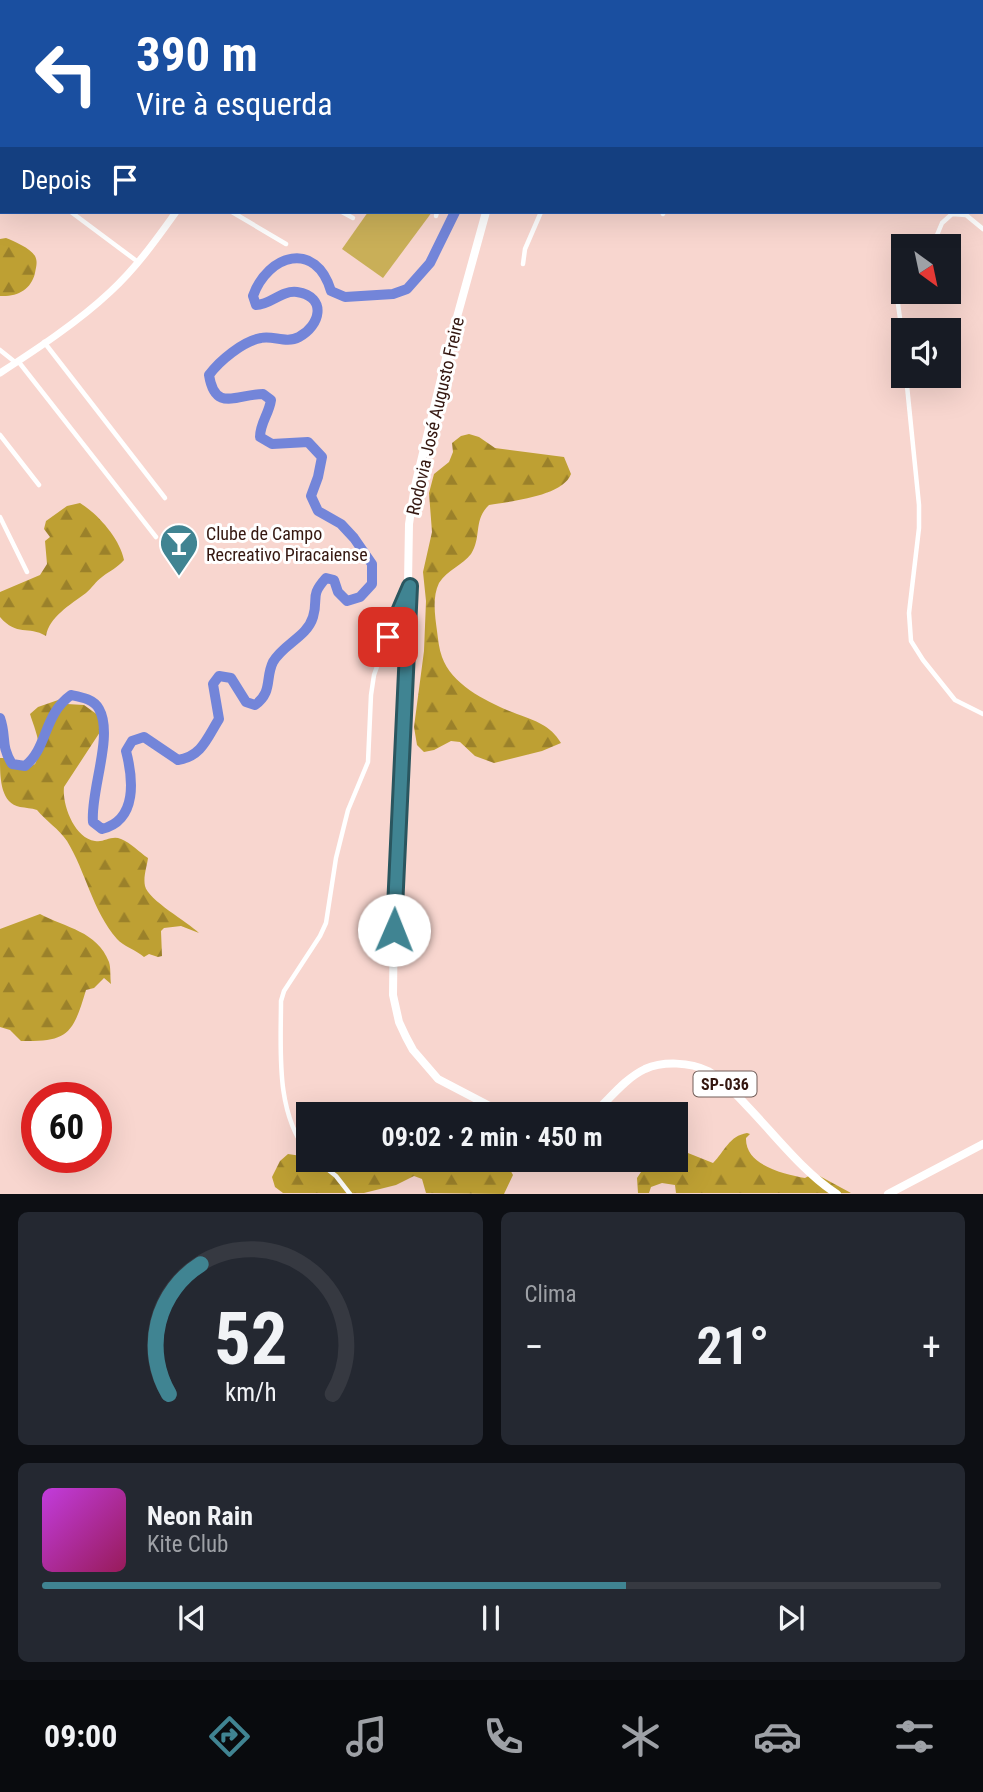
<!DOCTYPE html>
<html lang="pt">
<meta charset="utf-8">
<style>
:root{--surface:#171b24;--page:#242831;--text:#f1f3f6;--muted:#9ea1a6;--line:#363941;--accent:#408492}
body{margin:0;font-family:"Roboto Condensed",sans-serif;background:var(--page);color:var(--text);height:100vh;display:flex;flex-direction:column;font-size:26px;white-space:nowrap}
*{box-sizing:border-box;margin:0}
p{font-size:23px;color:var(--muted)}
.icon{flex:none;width:38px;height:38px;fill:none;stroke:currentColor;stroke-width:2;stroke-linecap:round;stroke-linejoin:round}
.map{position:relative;height:1194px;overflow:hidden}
.details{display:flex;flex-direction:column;gap:18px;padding:18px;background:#0d0f14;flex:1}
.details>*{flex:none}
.hud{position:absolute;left:0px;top:0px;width:984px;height:214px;box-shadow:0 7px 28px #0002;background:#1a4fa0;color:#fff;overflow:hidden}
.needle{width:46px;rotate:147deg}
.buttons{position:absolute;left:891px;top:234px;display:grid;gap:14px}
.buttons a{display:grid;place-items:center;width:70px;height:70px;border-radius:0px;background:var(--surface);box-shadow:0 7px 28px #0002;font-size:35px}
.speed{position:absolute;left:21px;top:1082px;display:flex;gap:14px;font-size:35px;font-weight:700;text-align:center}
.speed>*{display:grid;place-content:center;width:91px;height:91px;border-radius:50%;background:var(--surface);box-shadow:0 7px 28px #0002;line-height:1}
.speed .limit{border:10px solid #d22;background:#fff;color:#111}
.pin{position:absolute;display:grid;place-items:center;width:60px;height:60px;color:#fff;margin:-30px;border-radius:14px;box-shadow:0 4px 10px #0006}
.me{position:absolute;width:77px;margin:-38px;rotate:1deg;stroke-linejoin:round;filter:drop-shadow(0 0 5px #0008)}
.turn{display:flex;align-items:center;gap:24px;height:147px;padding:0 21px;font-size:32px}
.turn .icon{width:91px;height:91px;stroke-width:2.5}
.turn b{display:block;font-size:49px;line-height:60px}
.then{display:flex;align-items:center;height:66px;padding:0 21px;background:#0003;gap:14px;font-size:26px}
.big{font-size:52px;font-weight:700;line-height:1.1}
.details .widget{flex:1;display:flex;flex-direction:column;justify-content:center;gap:10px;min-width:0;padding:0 24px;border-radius:10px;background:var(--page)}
.details .dial{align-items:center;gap:0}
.dial svg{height:182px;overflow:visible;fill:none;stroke:var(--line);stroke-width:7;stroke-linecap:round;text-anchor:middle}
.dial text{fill:var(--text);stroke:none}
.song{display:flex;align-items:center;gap:21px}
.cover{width:84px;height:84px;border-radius:10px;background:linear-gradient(135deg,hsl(290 70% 55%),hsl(330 70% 35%))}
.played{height:7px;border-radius:4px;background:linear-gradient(90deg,var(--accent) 65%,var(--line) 65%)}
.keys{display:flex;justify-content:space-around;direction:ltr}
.heat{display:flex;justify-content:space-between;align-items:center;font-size:38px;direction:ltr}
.details .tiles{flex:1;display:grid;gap:18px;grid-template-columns:1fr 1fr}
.widget:last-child{grid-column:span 2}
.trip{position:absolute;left:296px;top:1102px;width:392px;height:70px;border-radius:0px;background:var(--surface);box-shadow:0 7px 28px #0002;font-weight:700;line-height:70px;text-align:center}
.menu{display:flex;height:112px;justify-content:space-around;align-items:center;background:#090b0e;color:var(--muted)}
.menu .icon{width:49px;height:49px}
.menu .current{color:var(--accent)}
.menu b{font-size:32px;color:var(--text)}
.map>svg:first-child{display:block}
.green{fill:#c9af58}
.forest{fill:url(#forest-firs)}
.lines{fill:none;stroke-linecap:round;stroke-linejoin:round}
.river{stroke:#7385d9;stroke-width:10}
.street{stroke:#fff;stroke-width:4.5}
.secondary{stroke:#fff;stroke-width:7}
.primary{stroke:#fff;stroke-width:8}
.route-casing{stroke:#2a565f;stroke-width:18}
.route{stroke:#408492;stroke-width:12}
.labels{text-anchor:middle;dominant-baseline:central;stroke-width:6;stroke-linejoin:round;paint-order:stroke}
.shield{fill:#fff;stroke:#715d58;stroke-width:2}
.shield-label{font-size:16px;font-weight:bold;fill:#341710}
.street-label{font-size:18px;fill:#341710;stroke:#fff}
.poi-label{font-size:18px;fill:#341710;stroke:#fff;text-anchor:start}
</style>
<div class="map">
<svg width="983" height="1194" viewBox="0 0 983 1194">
<defs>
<pattern id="forest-firs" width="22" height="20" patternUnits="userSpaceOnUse" patternTransform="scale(1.75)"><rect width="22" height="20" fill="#bea033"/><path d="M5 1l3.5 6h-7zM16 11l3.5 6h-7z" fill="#9b812a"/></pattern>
</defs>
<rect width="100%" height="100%" fill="#f8d6cf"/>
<polygon class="green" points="368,212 432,212 383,278 342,249"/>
<g class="forest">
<path d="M 6,238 C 14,241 30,248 35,256 C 38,262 36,267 35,273 C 31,290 17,297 0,296 L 0,239 Z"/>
<path d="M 469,434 L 479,437 L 495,448 L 564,457 L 571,474 C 563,496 512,501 489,505 C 473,520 482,537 471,554 C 463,565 447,570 439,583 C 432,597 435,616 437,631 C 438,639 439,649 442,657 C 452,686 491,704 517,714 C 536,721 550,725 561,743 L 542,751 L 494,763 L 475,756 L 460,742 L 451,741 L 434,750 L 424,752 L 417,745 L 414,727 L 424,651 L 426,601 L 423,572 L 432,532 L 429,493 L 434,474 L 449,462 L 453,452 L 452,443 L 461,436 Z"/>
<path d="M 80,503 C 98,514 120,539 124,560 C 117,568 111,570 102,577 C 96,581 92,588 86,593 C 70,605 49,617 46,636 C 28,625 17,637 0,617 L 0,592 L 40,575 L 47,564 L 45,541 L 50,537 L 44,529 L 46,521 L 67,506 Z"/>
<path d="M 61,699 L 67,704 L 84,705 L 102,718 L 100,732 L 64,787 C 62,804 74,838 95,841 C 104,843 111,835 121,839 C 131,843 139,852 148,858 C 147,866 143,877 145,886 C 148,900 188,922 199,933 L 181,926 L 164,928 L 161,931 L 162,956 L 158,957 L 149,954 L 144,957 C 136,950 123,946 117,939 C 92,910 86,872 67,841 C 59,829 46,821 37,810 C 31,808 26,808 20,807 C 0,803 0,777 0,758 L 5,758 L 12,764 L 27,769 L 35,764 C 44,748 35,730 30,714 L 38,707 Z"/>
<path d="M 40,914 C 66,928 97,931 109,962 C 111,968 110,977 111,984 L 104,978 L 94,988 L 86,990 C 73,1034 68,1042 21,1041 L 10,1030 L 0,1027 L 0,929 Z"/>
<path d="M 747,1133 L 750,1134 L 746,1138 C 745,1166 785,1174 805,1178 L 814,1173 L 851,1193 L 676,1193 L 675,1185 L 662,1183 L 651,1187 L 649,1193 L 638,1193 L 637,1178 L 649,1160 L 676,1160 L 676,1151 L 683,1151 L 713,1163 C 725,1151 729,1136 747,1133 Z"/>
<polygon points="288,1154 308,1157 308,1160 499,1160 508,1166 513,1175 504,1194 426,1193 422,1179 414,1176 396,1185 364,1193 283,1193 275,1187 272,1177 280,1161"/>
</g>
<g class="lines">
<g class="river">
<polyline points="674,2 677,0"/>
<path d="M 0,718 C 7,738 0,744 12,764 L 25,766 C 48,748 43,715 71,695 C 81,697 94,699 99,709 C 114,735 90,792 93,822 L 102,829 C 138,820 133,778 126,751 L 132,741 L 144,737 L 178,760 C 202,756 207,738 219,719 L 213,684 L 219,676 L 231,678 L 246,702 L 255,705 C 273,692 265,678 273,662 C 283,644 307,637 313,617 C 319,597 309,597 326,578 L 334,580 L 338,592 L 347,601 L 360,597 L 372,584 L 372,564 L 354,538 L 341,524 L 318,511 L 311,496 L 318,477 L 322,457 L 308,442 L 272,444 L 260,437 C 260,423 269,414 271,400 L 263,394 C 237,394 215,413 209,375 C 219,361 243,341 261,338 C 273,335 286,344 299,337 C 320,326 328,297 297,292 C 281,290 271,305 256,305 L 253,296 C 268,254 316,240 331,291 L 345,297 L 393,294 L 407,289 L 430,263 L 455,212"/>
</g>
<g class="street">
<polyline points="46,0 46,2"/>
<polyline points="118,0 120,2"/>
<polyline points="93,2 93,0"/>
<polyline points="430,2 431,0"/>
<polyline points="0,20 2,38"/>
<polyline points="0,47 2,48"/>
<polyline points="0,159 2,160"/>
<polyline points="71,212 138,262"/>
<polyline points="232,212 286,244"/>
<polyline points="342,212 353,218"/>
<polyline points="662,212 663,214"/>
<polyline points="436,216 437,212"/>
<polyline points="932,247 942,223 952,214 966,215 983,229"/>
<polyline points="523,264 525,249 541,212"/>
<polyline points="903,340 898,304 904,292"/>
<polyline points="44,342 165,498"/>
<polyline points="0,350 15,362"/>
<polyline points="18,361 156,537"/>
<polyline points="906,376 919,505 919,528 909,613 911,641 923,660 955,700 983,714"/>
<polyline points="0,435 39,485"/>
<polyline points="0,517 27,572"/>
<path d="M 308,1153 C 275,1112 281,1050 281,1001 L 284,991 L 320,936 L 326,923 L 336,858 L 348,810 L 368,762 L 371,695 L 374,675 L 394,618 L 406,593"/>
<polyline points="316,1160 336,1176 350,1194"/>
</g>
<g class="secondary">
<polyline points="325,2 326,0"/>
<path d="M 0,373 C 37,349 78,322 110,292 C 136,268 156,240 176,212"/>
</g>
<g class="primary">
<polyline points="502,0 502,2"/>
<polyline points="886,2 889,0"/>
<polyline points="486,212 449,346 415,486 409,524 407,642 394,910 393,995 399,1022 406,1037 413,1050 438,1079 507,1115"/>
<path d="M 592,1115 C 609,1100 624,1079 645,1069 C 663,1061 690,1062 708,1071 C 723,1080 736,1094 748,1107 C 775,1135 804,1173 837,1194"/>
<polyline points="888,1194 983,1144"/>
</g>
</g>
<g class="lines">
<g class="route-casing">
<polyline id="route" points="388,637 410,586 394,930"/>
</g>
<use href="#route" class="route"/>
</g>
<defs>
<g id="bar-pin" transform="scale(2.0125)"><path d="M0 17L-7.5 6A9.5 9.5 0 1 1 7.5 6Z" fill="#408492" stroke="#fff"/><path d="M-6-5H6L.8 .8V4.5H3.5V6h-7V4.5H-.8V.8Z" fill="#fff"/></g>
</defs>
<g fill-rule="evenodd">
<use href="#bar-pin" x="179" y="543"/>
</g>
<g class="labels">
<rect class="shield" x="693.5" y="1071.5" width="63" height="25" rx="5"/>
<g class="shield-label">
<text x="725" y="1084">SP-036</text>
</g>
<g class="street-label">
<text transform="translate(435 416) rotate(-77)">Rodovia José Augusto Freire</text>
</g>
<g class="poi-label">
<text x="206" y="533">Clube de Campo<tspan x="206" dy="21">Recreativo Piracaiense</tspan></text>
</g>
</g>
</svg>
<div class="buttons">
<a><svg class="needle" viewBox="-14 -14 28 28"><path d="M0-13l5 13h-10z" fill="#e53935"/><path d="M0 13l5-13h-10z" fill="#9ea1a6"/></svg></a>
<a><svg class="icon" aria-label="sound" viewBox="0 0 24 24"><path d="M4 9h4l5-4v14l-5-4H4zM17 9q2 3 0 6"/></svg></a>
</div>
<div class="speed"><div class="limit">60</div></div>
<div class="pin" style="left:388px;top:637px;background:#d93025"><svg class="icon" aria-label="arrive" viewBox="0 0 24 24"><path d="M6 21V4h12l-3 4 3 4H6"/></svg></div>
<svg class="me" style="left:394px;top:930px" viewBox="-20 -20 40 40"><circle r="19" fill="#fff"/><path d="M0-13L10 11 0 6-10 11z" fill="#408492"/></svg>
<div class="trip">09:02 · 2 min · 450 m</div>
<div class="hud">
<div class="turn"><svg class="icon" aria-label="left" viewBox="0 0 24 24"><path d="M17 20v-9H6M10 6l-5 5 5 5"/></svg><div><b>390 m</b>Vire à esquerda</div></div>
<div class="then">Depois<svg class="icon" aria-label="arrive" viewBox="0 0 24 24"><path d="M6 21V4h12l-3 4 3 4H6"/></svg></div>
</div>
</div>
<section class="details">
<div class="tiles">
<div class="widget dial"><svg viewBox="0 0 100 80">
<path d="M14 69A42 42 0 1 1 86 69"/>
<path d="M14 69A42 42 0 0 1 28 12" stroke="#408492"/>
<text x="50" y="56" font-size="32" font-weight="700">52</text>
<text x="50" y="72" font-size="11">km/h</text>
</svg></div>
<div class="widget"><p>Clima</p>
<div class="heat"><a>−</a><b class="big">21°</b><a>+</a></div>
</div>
<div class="widget">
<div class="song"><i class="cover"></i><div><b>Neon Rain</b><p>Kite Club</p></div></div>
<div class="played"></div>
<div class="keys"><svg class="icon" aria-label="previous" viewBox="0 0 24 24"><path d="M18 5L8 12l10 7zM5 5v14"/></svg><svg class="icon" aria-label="pause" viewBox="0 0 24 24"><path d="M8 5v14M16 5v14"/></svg><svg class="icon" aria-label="next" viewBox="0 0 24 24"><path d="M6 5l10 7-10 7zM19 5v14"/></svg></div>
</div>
</div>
</section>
<nav class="menu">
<b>09:00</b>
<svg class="icon current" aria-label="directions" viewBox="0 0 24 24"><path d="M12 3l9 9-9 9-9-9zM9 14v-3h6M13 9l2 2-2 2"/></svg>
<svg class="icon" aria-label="music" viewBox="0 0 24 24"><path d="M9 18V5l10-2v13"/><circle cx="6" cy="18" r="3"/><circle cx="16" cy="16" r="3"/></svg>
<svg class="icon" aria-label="phone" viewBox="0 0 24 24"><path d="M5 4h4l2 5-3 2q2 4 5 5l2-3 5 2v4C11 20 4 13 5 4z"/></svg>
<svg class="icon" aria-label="climate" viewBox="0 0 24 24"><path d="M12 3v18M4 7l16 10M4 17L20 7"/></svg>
<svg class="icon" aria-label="car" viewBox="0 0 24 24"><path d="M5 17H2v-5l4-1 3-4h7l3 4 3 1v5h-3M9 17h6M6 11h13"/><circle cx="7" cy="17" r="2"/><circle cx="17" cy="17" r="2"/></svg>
<svg class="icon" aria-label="filters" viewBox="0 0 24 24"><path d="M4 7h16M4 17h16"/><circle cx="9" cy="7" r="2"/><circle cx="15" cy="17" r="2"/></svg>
</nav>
